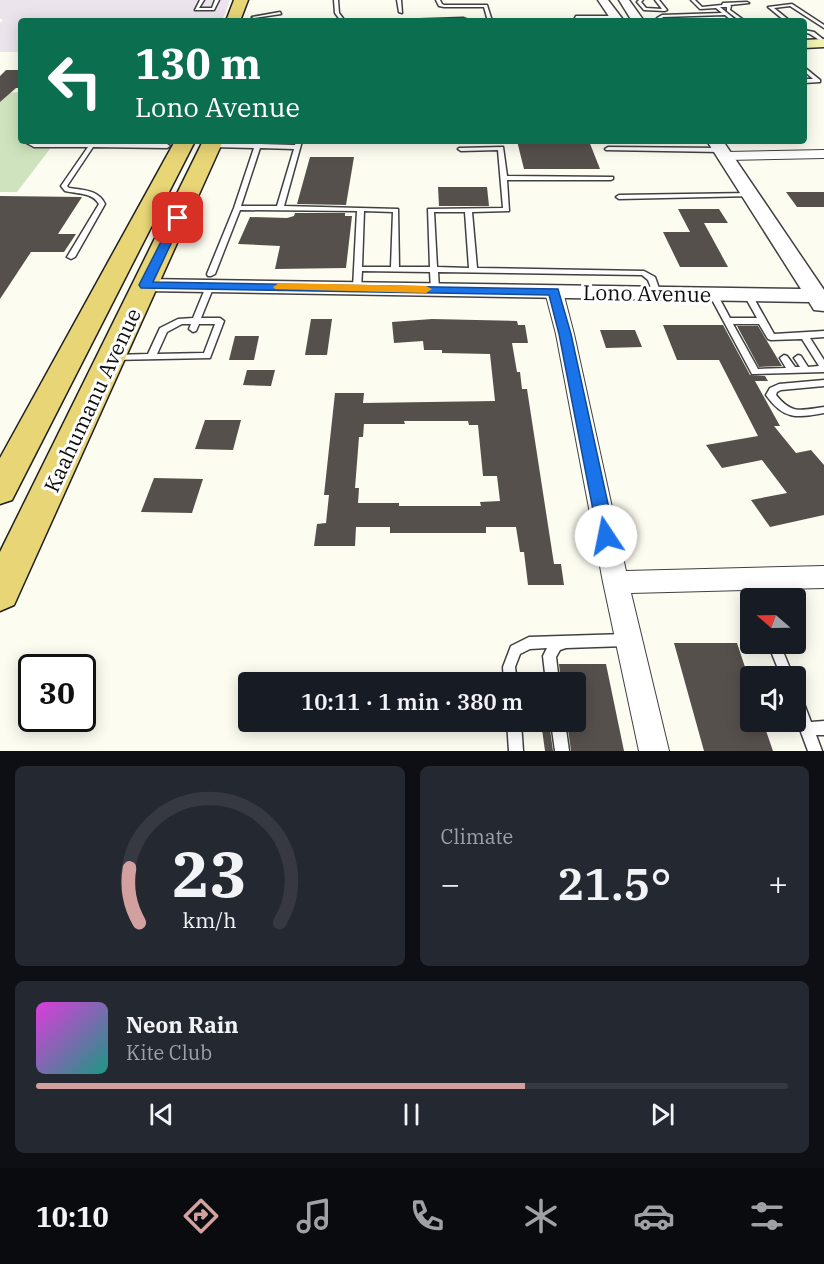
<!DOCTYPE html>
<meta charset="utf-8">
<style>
:root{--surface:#171b24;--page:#242831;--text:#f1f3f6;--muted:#9ea1a6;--line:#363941;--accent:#d3a0a0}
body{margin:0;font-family:"IBM Plex Serif",serif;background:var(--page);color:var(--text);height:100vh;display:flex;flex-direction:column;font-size:22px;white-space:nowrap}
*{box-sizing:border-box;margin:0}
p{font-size:20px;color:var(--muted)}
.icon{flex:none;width:33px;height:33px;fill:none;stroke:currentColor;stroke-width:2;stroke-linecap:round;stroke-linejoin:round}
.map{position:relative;height:751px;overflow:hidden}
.drawer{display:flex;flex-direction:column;gap:15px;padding:15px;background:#0d0f14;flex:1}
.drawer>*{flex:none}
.guide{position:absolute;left:18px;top:18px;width:789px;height:126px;border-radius:6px;box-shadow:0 3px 15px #0003;background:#0b6e4f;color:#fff;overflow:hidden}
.needle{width:39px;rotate:290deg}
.fabs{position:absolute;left:740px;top:588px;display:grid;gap:12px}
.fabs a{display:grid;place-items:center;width:66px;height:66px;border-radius:6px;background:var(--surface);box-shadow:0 3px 15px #0003;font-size:30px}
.speed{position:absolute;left:18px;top:654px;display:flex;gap:12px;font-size:30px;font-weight:700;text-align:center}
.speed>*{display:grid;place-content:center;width:78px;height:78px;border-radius:50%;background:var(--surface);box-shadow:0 3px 15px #0003;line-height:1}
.speed .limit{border:3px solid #111;border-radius:9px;background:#fff;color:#111}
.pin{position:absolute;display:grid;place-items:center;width:51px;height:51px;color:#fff;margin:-26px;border-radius:12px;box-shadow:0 3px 9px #0006}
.me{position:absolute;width:66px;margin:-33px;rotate:349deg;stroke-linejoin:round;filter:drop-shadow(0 0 4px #0008)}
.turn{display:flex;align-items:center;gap:21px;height:126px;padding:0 18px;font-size:27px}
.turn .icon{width:78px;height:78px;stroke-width:2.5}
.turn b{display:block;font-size:42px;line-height:51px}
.big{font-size:45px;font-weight:600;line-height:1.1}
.drawer .widget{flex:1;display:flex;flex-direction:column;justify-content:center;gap:9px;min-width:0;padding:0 21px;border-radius:9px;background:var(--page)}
.drawer .dial{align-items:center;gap:0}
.dial svg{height:156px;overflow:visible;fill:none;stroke:var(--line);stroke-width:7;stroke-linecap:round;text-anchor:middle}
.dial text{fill:var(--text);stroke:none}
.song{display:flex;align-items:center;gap:18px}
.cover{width:72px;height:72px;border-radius:9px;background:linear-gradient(135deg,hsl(300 70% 55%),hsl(170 70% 35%))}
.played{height:6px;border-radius:3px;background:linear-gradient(90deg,var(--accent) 65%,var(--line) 65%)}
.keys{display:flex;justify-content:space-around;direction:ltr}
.heat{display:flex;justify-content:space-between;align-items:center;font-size:33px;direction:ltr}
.drawer .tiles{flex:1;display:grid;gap:15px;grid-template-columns:1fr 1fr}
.widget:last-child{grid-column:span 2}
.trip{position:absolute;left:238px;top:672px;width:348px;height:60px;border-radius:6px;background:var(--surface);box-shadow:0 3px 15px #0003;font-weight:600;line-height:60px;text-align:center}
.dock{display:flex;height:96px;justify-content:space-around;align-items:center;background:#090b0e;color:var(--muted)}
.dock .icon{width:42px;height:42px}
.dock .active{color:var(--accent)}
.dock b{font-size:27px;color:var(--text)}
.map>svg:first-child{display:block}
.industrial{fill:#ebe4ec}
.green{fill:#cfe4be}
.building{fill:#56504c;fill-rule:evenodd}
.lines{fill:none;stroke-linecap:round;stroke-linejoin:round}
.service-casing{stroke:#414141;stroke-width:3}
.minor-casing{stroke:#414141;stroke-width:2}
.tertiary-casing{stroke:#414141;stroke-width:3}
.secondary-casing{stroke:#303030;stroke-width:3}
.primary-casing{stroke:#1f1f1f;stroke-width:3}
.service{fill:#fff;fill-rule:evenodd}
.minor{fill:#fff;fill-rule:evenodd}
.tertiary{fill:#fff;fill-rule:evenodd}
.secondary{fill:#f5f3b4;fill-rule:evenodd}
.primary{fill:#e8d576;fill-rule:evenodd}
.route{fill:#1a73e8;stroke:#114b97;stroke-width:1.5}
.slow{fill:#f59e0b}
.labels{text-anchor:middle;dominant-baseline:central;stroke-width:6;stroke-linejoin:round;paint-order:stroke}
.street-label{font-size:21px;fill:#0e0e0e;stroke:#fff}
</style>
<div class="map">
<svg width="824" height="751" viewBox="0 0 824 751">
<rect width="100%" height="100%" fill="#fdfcf1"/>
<polygon class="industrial" points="0,0 230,0 222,21 21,21 21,52 0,52 0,23 3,20 0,18"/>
<polygon class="green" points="21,92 21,141 56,141 17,192 0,192 0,93"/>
<g class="building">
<polygon points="6,70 21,70 21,88 16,88 0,102 0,76"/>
<polygon points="517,141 589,141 600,169 524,169"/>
<polygon points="310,157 354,157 346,205 297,204"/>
<polygon points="438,187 487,187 489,206 439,206"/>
<polygon points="786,192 824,192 824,207 797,207"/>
<polygon points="0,196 82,197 58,234 76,234 64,252 31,252 0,299"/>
<polygon points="678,209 719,209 728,223 704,223 728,267 680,267 663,232 690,232"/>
<polygon points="295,213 345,213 345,216 352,216 346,268 275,269 280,246 238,244 250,217 287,218 294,216"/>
<polygon points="311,319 332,319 327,355 305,355"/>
<path d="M 432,319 L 517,321 L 518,325 L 525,325 L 528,343 L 512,343 L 517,372 L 520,372 L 522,389 L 527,389 L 554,564 L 561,564 L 564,585 L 528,585 L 524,552 L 520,552 L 516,527 L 486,527 L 486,533 L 390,533 L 390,527 L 356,527 L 355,546 L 314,546 L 317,524 L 326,523 L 329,495 L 324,495 L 335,393 L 364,393 L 363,403 L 495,401 L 490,354 L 442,353 L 442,350 L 424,350 L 423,341 L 394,343 L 392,322 ZM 404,421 L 468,421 L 469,425 L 478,425 L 483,476 L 497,476 L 500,501 L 480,502 L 481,506 L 399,506 L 399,503 L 358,503 L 359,488 L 355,488 L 359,437 L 363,437 L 364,424 L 405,424 Z"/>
<polygon points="663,325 723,325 750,375 765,376 768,381 755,381 780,426 774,426 796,453 811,450 824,465 824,515 770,527 751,500 787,493 762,460 722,468 706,445 758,436 719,360 677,360"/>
<polygon points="737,326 758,326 782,366 759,367"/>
<polygon points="600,330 635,330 642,347 606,348"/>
<polygon points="235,336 259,336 254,360 229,360"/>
<polygon points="247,370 275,370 271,386 243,385"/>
<polygon points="205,420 241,420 233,450 195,449"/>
<polygon points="154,478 203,479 192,513 141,512"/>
<polygon points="674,643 737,643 750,682 750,722 763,722 773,751 704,751"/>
<polygon points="559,664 606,664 624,751 571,751 567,722 576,722 576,682 561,682"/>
<polygon points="541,722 549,722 553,751 545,751"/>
</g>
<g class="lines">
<g class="service-casing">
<g id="service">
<polygon points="200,0 204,0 199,8 212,8 215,0 219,0 214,10 195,10"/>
<polygon points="334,0 338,0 339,13 345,21 341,21 335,13"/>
<polygon points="397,0 401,0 402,13 399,12"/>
<polygon points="436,0 440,0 442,4 444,5 487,5 492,21 488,21 484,7 444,7 439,6"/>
<polygon points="639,0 643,0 641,2 646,8 662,9 655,0 659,0 667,10 665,11 644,10 637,2"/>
<polygon points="691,0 695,0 702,7 722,5 723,3 747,2 749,3 730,5 731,6 730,10 745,21 740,21 727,11 727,7 720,7 737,21 732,21 725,15 663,17 662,18 664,21 660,21 657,18 662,15 722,13 716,8 700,9"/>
<polygon points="792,4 824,25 824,28 790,6 774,8 790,21 785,21 768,7"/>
<polygon points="280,12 281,14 254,18 252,17"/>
<polygon points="576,16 615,16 617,17 615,18 575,18"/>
<polygon points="463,18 471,21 402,21 404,20"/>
<polygon points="356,20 380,20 382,21 354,21"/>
<polygon points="804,30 814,32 824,40 824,43 810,34 804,32"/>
<polygon points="804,67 820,80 820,82 804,83 804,79 813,79 804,71"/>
<path d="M 23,141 L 31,141 L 35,143 L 167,144 L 170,146 L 167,148 L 93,147 L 67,186 L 69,188 C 83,190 99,190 105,204 L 75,257 L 71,259 L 67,257 L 99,204 C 92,192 77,194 65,191 L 61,186 L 88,147 L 34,147 Z"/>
<path d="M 256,141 L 262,141 L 261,144 L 295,145 L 296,141 L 302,141 L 284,206 L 398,209 L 399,267 L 430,267 L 428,209 L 503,208 L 498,150 L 461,151 L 458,149 L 459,148 L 503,147 L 507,176 L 613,177 L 613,179 L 611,180 L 507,180 L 509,211 L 472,212 L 477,268 L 644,271 L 655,277 L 661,294 L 657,296 L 654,296 L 648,280 L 642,275 L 438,272 L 439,290 L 435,292 L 431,290 L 430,272 L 362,271 L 361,288 L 360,290 L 354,290 L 353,288 L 357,211 L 240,210 L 215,274 L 211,276 L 208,276 L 207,274 L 234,208 L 254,148 L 211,147 L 208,145 L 211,143 L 255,144 ZM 260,148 L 294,149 L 277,206 L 241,206 ZM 364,211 L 393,212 L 391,267 L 362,267 ZM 434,212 L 465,212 L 469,268 L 437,267 Z"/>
<polygon points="608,147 721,148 724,150 721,152 606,150 605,149"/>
<polygon points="751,193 753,194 753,196 619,199 616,197 619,195"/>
<path d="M 207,284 L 210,284 L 214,286 L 201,318 L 220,318 L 224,321 L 210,358 L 111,360 L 110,358 L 114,355 L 148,354 L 160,328 L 178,319 L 193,318 ZM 182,324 L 191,324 L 189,329 L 193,332 L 196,331 L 199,324 L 215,324 L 204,353 L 157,354 L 167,332 Z"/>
<path d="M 710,292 L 716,292 L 730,318 L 757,318 L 744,295 L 748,293 L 751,293 L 774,334 L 824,331 L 824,337 L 810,338 L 824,360 L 824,372 L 752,374 L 709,294 ZM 733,324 L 759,324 L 768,339 L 771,340 L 802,339 L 819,366 L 808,367 L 801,356 L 798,355 L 794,358 L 800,367 L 795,367 L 787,356 L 784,355 L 780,358 L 786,368 L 758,369 Z"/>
<path d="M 824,380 L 824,386 L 781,390 L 777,392 L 776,395 C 792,415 801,410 824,407 L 824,413 C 796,418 784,420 766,395 L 770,388 L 779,384 Z"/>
<polygon points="750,576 754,577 763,598 751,598 744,581 746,577"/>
<polygon points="626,634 630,636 632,640 630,644 626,646 566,648 560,650 556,657 559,682 546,682 543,656 547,648 530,649 520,654 515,667 517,682 504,682 503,667 511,646 529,637"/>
<polygon points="768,644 780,644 793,676 781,676"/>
<polygon points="795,691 800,693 811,722 824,721 824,735 816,735 822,751 808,751 795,716"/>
<polygon points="507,722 521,722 523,751 509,751"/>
<polygon points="551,722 565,722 569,751 555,751"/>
</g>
</g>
<g class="minor-casing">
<g id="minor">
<polygon points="824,150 824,158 726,160 719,156 726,152"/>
<polygon points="554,287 560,288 563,292 574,334 626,571 824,566 824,588 631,593 669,751 639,751 603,582 556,334 545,292 548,288"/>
</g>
</g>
<g class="tertiary-casing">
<g id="tertiary">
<polygon points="598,0 608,0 624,21 612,21"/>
<polygon points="619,0 629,0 644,21 632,21"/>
<polygon points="707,141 723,141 824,290 824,311 814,310 809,302 145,291 138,289 135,285 138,281 145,279 801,289"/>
</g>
</g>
<g class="secondary-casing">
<polygon id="secondary" points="824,39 824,47 804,48 804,40"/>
</g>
<g class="primary-casing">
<g id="primary">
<polygon points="234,0 248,0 240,21 226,21"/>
<polygon points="175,141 195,141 12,500 0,504 0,458"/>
<polygon points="203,141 223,141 14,605 0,611 0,552"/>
</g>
</g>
<use href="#service" class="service"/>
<use href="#minor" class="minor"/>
<use href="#tertiary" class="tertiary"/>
<use href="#secondary" class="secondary"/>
<use href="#primary" class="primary"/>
</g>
<polygon class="route" points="178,214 183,218 153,282 558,289 571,334 615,536 612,541 606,543 600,541 598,536 559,334 549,295 141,288 139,285 173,218"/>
<polygon class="slow" points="279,283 426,286 432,289 426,293 275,289 273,287"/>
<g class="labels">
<g class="street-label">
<text transform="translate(647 293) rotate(1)">Lono Avenue</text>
<text transform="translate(92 400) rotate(-65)">Kaahumanu Avenue</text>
</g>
</g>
</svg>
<div class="fabs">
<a><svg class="needle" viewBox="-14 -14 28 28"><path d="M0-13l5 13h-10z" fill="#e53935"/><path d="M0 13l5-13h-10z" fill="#9ea1a6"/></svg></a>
<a><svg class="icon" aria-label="sound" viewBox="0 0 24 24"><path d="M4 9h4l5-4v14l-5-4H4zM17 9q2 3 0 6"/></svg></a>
</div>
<div class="speed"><div class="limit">30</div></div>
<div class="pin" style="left:178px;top:218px;background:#d93025"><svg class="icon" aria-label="arrive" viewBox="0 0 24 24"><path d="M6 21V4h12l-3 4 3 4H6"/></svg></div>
<svg class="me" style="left:606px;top:536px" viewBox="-20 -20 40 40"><circle r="19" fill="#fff"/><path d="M0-13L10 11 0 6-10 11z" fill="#1a73e8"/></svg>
<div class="trip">10:11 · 1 min · 380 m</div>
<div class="guide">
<div class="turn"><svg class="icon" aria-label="left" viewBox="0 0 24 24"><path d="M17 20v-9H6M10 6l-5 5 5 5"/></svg><div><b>130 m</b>Lono Avenue</div></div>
</div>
</div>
<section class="drawer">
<div class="tiles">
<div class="widget dial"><svg viewBox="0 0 100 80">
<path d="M14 69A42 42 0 1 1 86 69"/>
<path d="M14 69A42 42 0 0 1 9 41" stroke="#d3a0a0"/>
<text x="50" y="56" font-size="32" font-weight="700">23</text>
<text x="50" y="72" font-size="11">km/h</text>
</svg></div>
<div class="widget"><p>Climate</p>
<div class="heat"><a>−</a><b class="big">21.5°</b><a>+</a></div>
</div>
<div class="widget">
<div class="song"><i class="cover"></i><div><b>Neon Rain</b><p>Kite Club</p></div></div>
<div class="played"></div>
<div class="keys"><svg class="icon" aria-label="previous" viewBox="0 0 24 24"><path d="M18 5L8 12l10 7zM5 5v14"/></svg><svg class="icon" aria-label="pause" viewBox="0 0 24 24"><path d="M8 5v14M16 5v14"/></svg><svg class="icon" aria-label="next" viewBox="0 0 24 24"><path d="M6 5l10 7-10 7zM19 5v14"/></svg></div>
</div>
</div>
</section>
<nav class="dock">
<b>10:10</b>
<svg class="icon active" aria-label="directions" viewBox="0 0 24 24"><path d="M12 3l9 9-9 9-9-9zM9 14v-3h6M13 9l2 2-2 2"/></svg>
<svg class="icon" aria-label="music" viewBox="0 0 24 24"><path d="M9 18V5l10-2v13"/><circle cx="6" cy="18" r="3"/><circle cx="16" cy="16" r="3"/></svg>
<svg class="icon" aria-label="phone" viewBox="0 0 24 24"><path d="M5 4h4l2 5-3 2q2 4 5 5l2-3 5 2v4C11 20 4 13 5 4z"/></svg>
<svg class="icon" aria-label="climate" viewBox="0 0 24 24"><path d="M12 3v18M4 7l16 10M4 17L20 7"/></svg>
<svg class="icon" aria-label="car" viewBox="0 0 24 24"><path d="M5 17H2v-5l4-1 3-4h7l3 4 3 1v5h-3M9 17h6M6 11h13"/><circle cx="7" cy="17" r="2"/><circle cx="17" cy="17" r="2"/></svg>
<svg class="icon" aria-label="filters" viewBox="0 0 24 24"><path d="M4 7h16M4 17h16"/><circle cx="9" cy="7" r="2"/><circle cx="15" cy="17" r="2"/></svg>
</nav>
